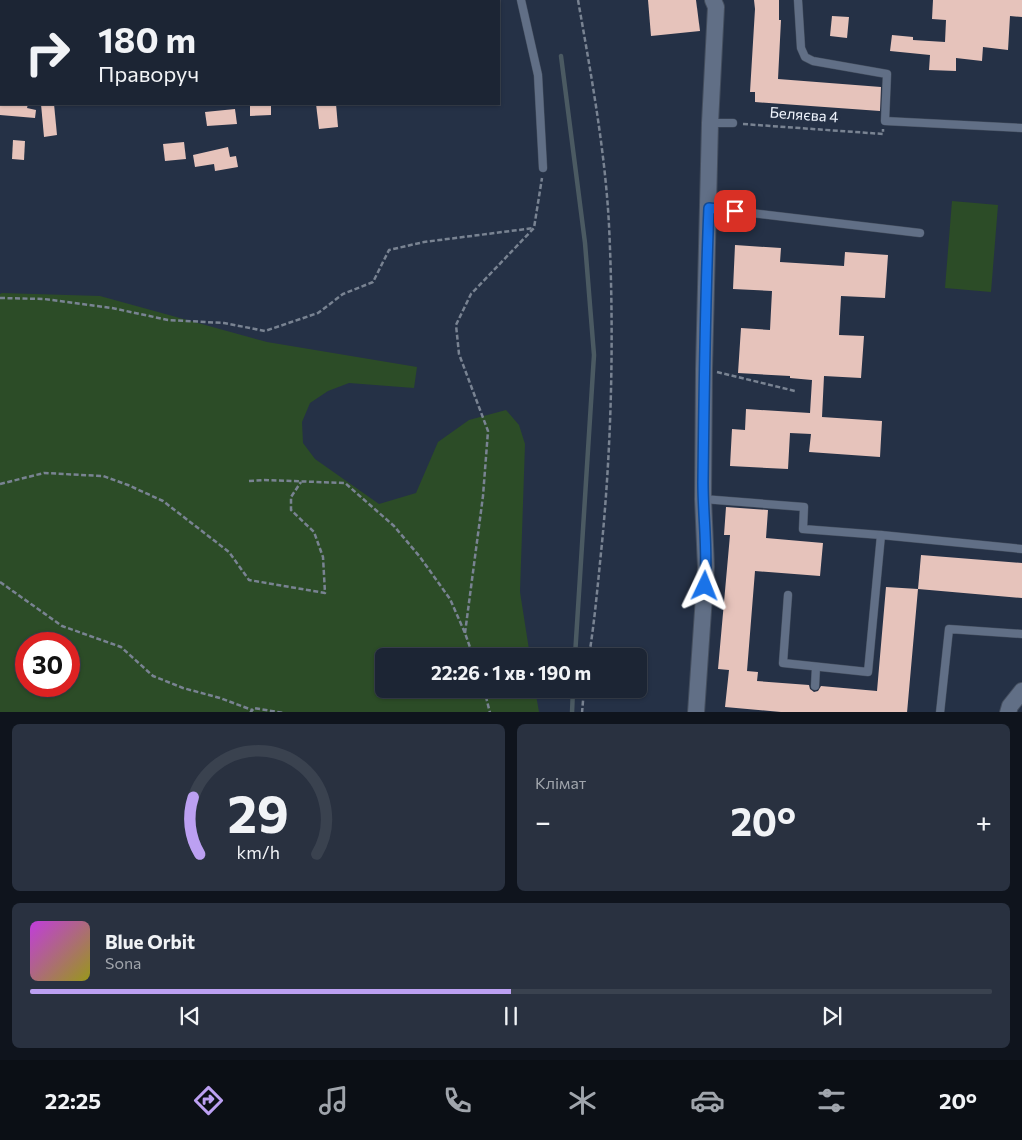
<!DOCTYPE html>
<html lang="uk">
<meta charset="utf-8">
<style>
:root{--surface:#1c2534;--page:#293140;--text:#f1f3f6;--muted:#a0a5ac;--line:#3a424f;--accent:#bca0f2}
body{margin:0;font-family:Commissioner,sans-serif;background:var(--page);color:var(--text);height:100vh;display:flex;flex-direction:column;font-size:19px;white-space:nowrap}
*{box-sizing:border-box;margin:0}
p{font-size:16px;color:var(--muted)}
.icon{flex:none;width:28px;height:28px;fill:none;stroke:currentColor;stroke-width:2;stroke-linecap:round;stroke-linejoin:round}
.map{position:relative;height:712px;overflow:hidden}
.sheet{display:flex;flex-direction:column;gap:12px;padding:12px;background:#0f141d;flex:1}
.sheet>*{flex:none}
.banner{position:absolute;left:0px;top:0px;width:500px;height:105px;box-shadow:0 1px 4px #0004,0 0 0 1px var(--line);background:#1c2534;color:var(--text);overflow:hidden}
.speed{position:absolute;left:15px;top:632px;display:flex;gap:10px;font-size:25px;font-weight:700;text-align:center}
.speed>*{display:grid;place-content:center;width:65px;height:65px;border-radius:50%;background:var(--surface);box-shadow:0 1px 4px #0004,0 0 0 1px var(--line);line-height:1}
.speed .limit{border:8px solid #d22;background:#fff;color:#111}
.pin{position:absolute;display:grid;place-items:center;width:42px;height:42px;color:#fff;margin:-21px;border-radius:10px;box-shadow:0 2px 8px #0006}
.me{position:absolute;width:55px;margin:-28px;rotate:2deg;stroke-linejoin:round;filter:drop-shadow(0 0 4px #0008)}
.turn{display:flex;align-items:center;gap:18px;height:105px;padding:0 15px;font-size:22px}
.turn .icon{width:65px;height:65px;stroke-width:2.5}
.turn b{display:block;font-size:35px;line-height:42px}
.big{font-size:38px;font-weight:700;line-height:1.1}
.sheet .widget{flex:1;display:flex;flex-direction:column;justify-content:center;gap:8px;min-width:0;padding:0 18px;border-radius:8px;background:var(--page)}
.sheet .dial{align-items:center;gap:0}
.dial svg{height:130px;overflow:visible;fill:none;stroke:var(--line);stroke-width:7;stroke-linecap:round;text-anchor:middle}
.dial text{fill:var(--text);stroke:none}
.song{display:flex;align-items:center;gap:15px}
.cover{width:60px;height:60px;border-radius:8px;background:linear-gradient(135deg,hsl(290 70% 55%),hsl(60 70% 35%))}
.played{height:5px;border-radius:2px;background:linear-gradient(90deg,var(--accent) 50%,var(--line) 50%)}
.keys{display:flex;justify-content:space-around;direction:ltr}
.heat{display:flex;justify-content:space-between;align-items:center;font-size:28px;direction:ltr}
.sheet .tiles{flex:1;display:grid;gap:12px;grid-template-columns:1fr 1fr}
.widget:last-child{grid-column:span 2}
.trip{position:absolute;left:375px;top:648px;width:272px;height:50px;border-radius:8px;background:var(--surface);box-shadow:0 1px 4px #0004,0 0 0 1px var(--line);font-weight:700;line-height:50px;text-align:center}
.tab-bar{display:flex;height:80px;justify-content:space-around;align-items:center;background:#0b0f15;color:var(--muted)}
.tab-bar .icon{width:35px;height:35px}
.tab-bar .selected{color:var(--accent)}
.tab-bar b{font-size:22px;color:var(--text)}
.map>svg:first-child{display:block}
.green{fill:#2c4c27;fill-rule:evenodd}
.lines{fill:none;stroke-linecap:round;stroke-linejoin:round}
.stream{stroke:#4b5a62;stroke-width:4.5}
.building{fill:#e6c3bb}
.lane-casing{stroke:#444e5e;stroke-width:9}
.street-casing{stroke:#444e5e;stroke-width:18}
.path{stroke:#798392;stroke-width:2.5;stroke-dasharray:5 2.5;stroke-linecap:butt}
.lane{stroke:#616f86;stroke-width:8}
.street{stroke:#616f86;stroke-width:16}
.route-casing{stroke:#114b97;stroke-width:12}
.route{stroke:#1a73e8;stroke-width:9}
.labels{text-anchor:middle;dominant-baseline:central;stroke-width:5;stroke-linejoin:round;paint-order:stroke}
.street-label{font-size:15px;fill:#f0f5fd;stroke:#253146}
</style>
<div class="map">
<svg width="1022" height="713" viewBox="0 0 1022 713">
<rect width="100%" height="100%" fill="#253146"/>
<g class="green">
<polygon points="952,201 998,205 991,292 945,288"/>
<path d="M 2,293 L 100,296 L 267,342 L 417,367 L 414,388 L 349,383 L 328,391 L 310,403 L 302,422 L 303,443 L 315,459 L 379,504 L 416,493 L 438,442 L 469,420 L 506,410 L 519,425 L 525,444 L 520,592 L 530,656 L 384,656 L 384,689 L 535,689 L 539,712 L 0,712 L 0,294 ZM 26,644 L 69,644 L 69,686 L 26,686 Z"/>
</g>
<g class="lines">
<g class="stream">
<polyline points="561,56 585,243 594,355 575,656"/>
<polyline points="572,713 573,689"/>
</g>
</g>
<g class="building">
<polygon points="648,0 696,0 700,31 651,36"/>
<polygon points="754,0 779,0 779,20 781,20 778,79 881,87 880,111 755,102 755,92 750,92 755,9"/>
<polygon points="933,0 1022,0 1022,17 1010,16 1008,50 983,47 982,61 956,58 956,71 929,70 930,55 890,51 892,35 913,37 913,40 945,42 946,20 932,19"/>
<polygon points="832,16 849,17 847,38 830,36"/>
<polygon points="0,103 14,106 14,104 28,104 27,108 36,110 35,118 0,115"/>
<polygon points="41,104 54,104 57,135 44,137"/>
<polygon points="250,104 271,104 271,115 250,116"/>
<polygon points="316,104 336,104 338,127 319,129"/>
<polygon points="235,109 237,124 207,126 205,112"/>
<polygon points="13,140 25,141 24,160 12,159"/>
<polygon points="184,142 186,159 165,161 163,144"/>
<polygon points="228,147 230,157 236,156 238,167 215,171 214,164 195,167 193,155"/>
<polygon points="735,245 781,248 780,262 844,266 845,252 888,255 885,298 841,296 839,335 864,336 861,378 824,376 822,417 882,421 880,457 809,452 811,434 790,433 788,469 730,466 732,429 745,430 746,409 810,413 812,380 790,378 790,376 738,373 741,328 770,330 772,291 733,289"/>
<polygon points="726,507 768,510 766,538 823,543 820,576 755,571 747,671 758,672 757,681 809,685 810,689 814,692 818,691 821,686 877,691 886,587 918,589 907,713 792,713 725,707 729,670 718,669 730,535 724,535"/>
<polygon points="921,555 1022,563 1022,598 918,589"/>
</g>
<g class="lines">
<g class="lane-casing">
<g id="lane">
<polyline points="521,0 538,75 543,168"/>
<polyline points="798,0 801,48 805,57 813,61 887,74 885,121 1022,128"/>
<polyline points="710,123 733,123"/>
<polyline points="709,208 920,233"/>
<polyline points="703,499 804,507 803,529 881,535"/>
<polyline points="788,595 783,663 868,672 881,535 1022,549"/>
<polyline points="815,686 816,667"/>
<polyline points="940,713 949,629 1022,634"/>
</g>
</g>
<g class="street-casing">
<g id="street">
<polyline points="432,1 437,0"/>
<polyline points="0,46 1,46"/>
<polyline points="696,713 706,567 703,499 704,369 710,123 716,7 713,0"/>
<polyline points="1008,713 1010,706 1022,691"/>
</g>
</g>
<g class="path">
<path d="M 578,0 C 591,74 605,150 609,225 C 614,331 612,438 602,543 C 598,581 595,619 589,656"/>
<polyline points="743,124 883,134 883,129"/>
<polyline points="0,298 44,299 112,308 168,320 224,323 265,331 318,313 343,294 373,282 389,250 424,242 534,228"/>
<polyline points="717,372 795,391"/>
<polyline points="249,481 264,480 345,483 394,526 420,557 450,599 465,633 473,656"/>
<polyline points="0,484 44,473 103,476 128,485 163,501 229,552 249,580 325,593 323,557 314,532 291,510 291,497 301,482"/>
<polyline points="0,582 62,626 121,647 153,676 183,688 220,698 252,710"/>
<polyline points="465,633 483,496 488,431 459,354 456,325 471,294 534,228 542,178"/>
<polyline points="484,689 490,713"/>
<polyline points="250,713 254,708 284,713"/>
<polyline points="582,713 584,689"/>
</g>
<use href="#lane" class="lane"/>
<use href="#street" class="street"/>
</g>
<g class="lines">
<g class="route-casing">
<path id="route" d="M 705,586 C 708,551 703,517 703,483 C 704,391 705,300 709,208 L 735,211"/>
</g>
<use href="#route" class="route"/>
</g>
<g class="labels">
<g class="street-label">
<text transform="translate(804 114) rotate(4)">Беляєва 4</text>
</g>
</g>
</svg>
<div class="speed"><div class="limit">30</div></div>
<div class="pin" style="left:735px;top:211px;background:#d93025"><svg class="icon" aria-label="arrive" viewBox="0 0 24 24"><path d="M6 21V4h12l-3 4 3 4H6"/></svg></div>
<svg class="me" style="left:705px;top:586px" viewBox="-20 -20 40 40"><path d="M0-17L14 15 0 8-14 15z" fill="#1a73e8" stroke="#fff" stroke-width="4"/></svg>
<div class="trip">22:26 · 1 хв · 190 m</div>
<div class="banner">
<div class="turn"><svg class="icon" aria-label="right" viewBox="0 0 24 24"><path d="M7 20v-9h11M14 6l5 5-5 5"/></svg><div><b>180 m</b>Праворуч</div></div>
</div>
</div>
<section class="sheet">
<div class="tiles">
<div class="widget dial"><svg viewBox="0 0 100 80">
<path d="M14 69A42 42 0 1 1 86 69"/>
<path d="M14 69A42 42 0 0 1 10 34" stroke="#bca0f2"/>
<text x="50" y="56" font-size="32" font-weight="700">29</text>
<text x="50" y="72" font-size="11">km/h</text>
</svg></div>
<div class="widget"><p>Клімат</p>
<div class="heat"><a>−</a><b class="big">20°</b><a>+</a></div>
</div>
<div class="widget">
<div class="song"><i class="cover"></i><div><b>Blue Orbit</b><p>Sona</p></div></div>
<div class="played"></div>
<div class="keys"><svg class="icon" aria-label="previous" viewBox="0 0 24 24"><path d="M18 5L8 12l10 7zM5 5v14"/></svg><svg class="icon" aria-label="pause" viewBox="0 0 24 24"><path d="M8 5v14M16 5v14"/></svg><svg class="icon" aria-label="next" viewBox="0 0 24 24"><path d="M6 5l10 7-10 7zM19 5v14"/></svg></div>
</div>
</div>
</section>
<nav class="tab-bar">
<b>22:25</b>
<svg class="icon selected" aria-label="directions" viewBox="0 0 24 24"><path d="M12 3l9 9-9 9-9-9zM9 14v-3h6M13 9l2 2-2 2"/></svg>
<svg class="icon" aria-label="music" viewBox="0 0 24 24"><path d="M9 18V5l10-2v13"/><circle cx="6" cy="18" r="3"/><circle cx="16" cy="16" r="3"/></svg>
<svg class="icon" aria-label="phone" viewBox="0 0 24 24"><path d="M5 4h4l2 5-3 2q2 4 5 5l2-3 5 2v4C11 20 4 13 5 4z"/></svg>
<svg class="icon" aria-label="climate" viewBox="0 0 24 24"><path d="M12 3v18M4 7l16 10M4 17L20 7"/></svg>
<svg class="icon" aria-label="car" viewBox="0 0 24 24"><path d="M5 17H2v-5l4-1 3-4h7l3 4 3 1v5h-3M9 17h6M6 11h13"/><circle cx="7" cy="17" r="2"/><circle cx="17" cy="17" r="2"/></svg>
<svg class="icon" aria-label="filters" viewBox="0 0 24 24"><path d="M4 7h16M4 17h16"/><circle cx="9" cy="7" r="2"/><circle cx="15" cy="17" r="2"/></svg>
<b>20°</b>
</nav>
